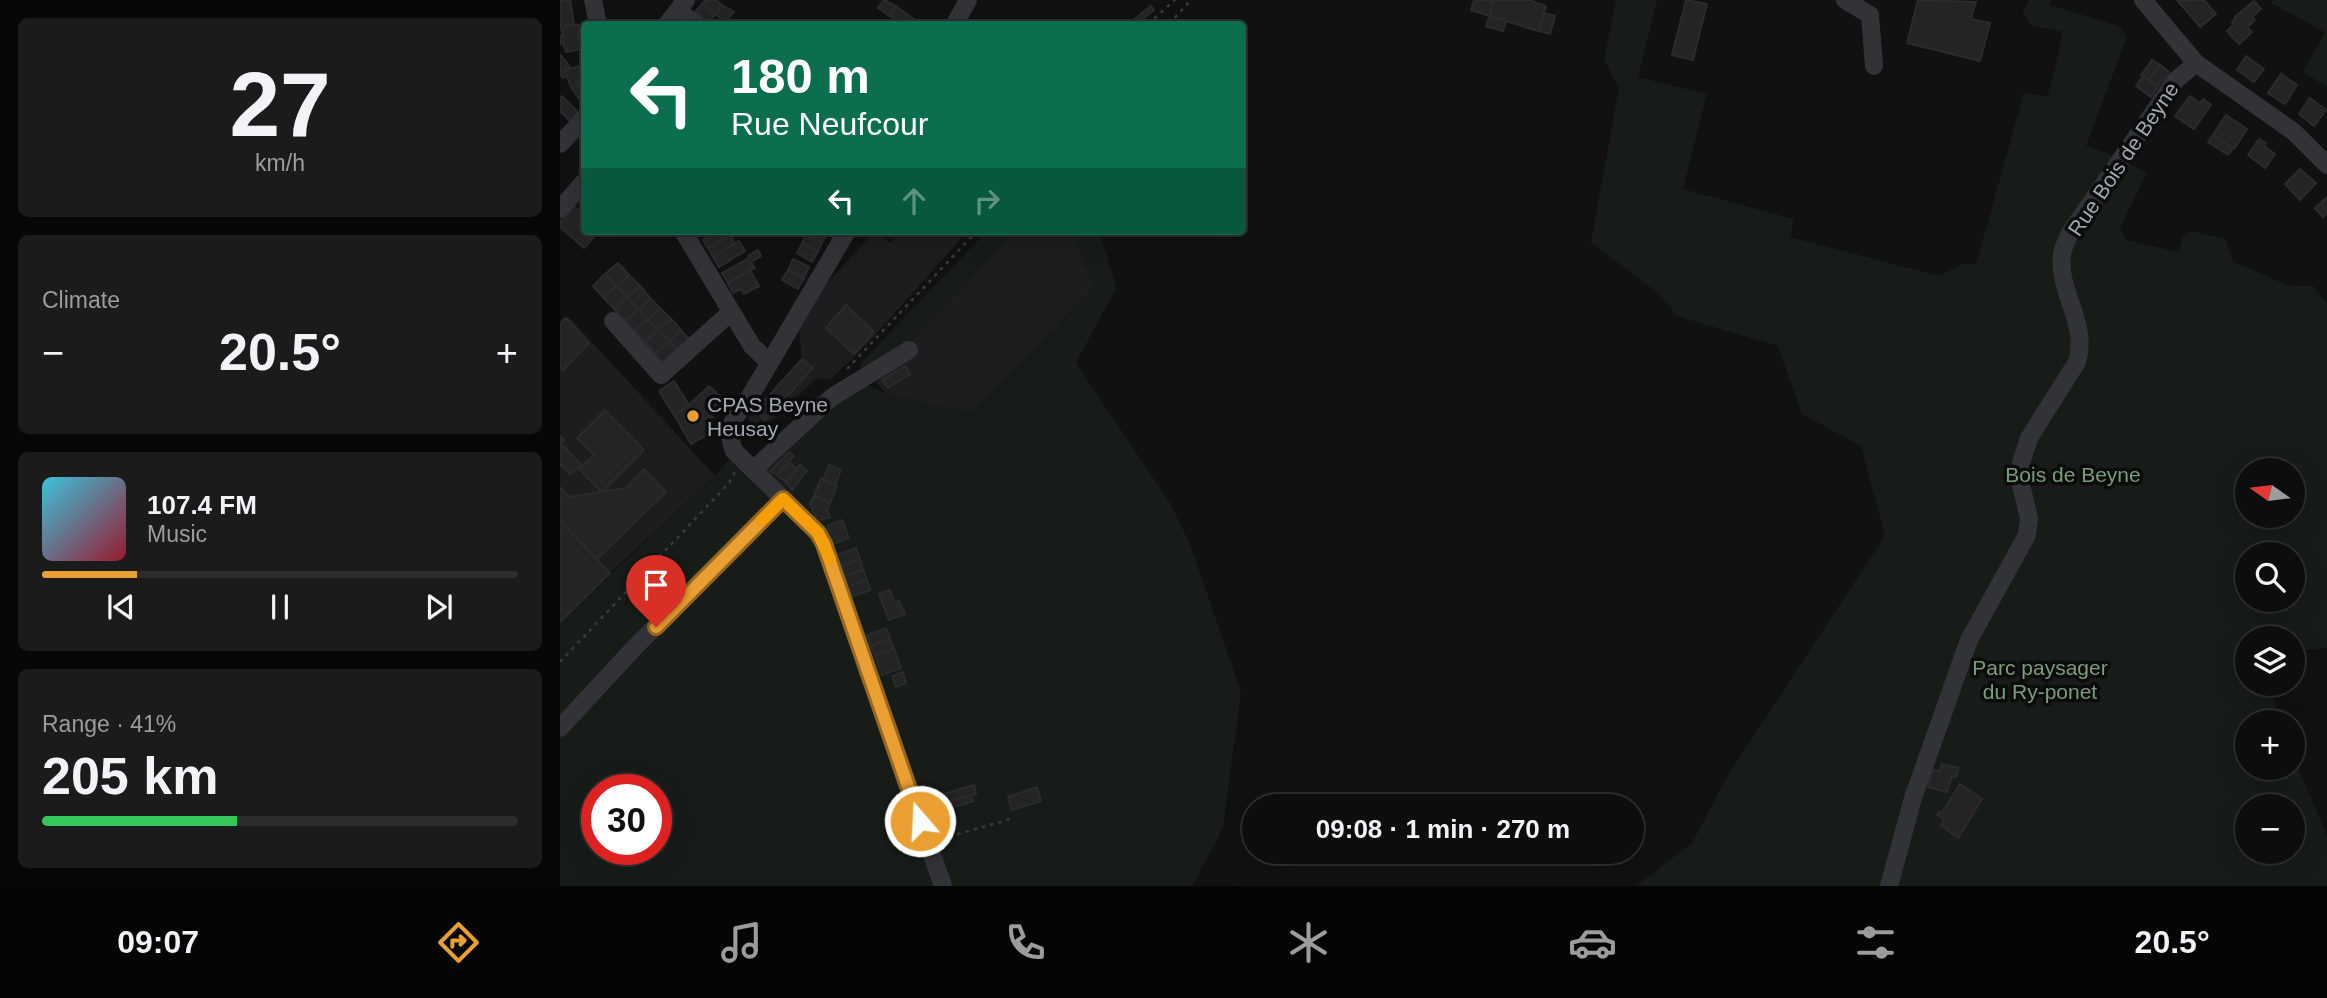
<!DOCTYPE html>
<meta charset="utf-8">
<style>
:root{--surface:#0d0d0e;--page:#1b1b1c;--text:#f1f3f6;--muted:#9a9c9e;--line:#2d2d2e;--accent:#e99f31}
body{margin:0;font-family:Helvetica,sans-serif;background:var(--page);color:var(--text);height:100vh;display:flex;flex-direction:column;font-size:26px;white-space:nowrap}
*{box-sizing:border-box;margin:0}
p{font-size:23px;color:var(--muted)}
.icon{flex:none;width:38px;height:38px;fill:none;stroke:currentColor;stroke-width:2;stroke-linecap:round;stroke-linejoin:round}
.map{position:relative;flex:1;overflow:hidden}
.panel{display:flex;flex-direction:column;gap:18px;padding:18px;background:#070708;width:560px}
.panel>*{flex:none}
.banner{position:absolute;left:21px;top:21px;width:665px;height:214px;border-radius:7px;box-shadow:0 7px 28px #0002,0 0 0 2px var(--line);background:#0b6e4f;color:#fff;overflow:hidden}
.needle{width:46px;rotate:284deg}
.controls{position:absolute;left:1675px;top:458px;display:grid;gap:14px}
.controls a{display:grid;place-items:center;width:70px;height:70px;border-radius:50%;background:var(--surface);box-shadow:0 7px 28px #0002,0 0 0 2px var(--line);font-size:35px}
.speed{position:absolute;left:21px;top:774px;display:flex;gap:14px;font-size:35px;font-weight:700;text-align:center}
.speed>*{display:grid;place-content:center;width:91px;height:91px;border-radius:50%;background:var(--surface);box-shadow:0 7px 28px #0002,0 0 0 2px var(--line);line-height:1}
.speed .limit{border:10px solid #d22;background:#fff;color:#111}
.pin{position:absolute;display:grid;place-items:center;width:60px;height:60px;color:#fff;margin:-72px -30px;border-radius:50% 50% 50% 0;rotate:-45deg;box-shadow:0 0 7px #0007}
.pin .icon{rotate:45deg}
.me{position:absolute;width:77px;margin:-38px;rotate:341deg;stroke-linejoin:round;filter:drop-shadow(0 0 5px #0008)}
.turn{display:flex;align-items:center;gap:24px;height:147px;padding:0 35px;font-size:32px}
.turn .icon{width:91px;height:91px;stroke-width:2.5}
.turn b{display:block;font-size:49px;line-height:60px}
.lanes{display:flex;align-items:center;height:66px;padding:0 35px;background:#0003;justify-content:center;gap:35px;direction:ltr}
.lanes .off{opacity:.35}
.big{font-size:52px;font-weight:800;line-height:1.1}
.panel .tile{flex:1;display:flex;flex-direction:column;justify-content:center;gap:10px;min-width:0;padding:0 24px;border-radius:10px;background:var(--page)}
.panel .dial{align-items:center;gap:0}
.dial b{font-size:91px;line-height:1}
.song{display:flex;align-items:center;gap:21px}
.cover{width:84px;height:84px;border-radius:10px;background:linear-gradient(135deg,hsl(190 70% 55%),hsl(350 70% 35%))}
.played{height:7px;border-radius:4px;background:linear-gradient(90deg,var(--accent) 20%,var(--line) 20%)}
.keys{display:flex;justify-content:space-around;direction:ltr}
.heat{display:flex;justify-content:space-between;align-items:center;font-size:38px;direction:ltr}
.charge{height:10px;border-radius:5px;background:linear-gradient(90deg,#34c759 41%,var(--line) 0)}
.trip{position:absolute;left:682px;top:794px;width:402px;height:70px;border-radius:35px;background:var(--surface);box-shadow:0 7px 28px #0002,0 0 0 2px var(--line);font-weight:800;line-height:70px;text-align:center}
.menu{display:flex;height:112px;justify-content:space-around;align-items:center;background:#050506;color:var(--muted)}
.menu .icon{width:49px;height:49px}
.menu .current{color:var(--accent)}
.menu b{font-size:32px;color:var(--text)}
main{display:flex;flex:1;min-height:0}
.map>svg:first-child{display:block}
.built{fill:#1d1d1f}
.green{fill:#171c18;fill-rule:evenodd}
.building{fill:#242426;stroke:#2b2b2e;stroke-width:2}
.lines{fill:none;stroke-linecap:round;stroke-linejoin:round}
.path{stroke:#383a3e;stroke-width:2.5;stroke-dasharray:3.5 5;stroke-linecap:butt}
.minor{stroke:#323337;stroke-width:18}
.route-casing{stroke:#976720;stroke-width:18}
.route{stroke:#e99f31;stroke-width:12}
.slow{stroke:#f59e0b;stroke-width:12}
.poi-dot{fill:#e99f31;stroke:#0c0c0d;stroke-width:2.5}
.labels{text-anchor:middle;dominant-baseline:central;stroke-width:7;stroke-linejoin:round;paint-order:stroke}
.street-label{font-size:21px;fill:#a2a8b2;stroke:#0c0c0d}
.poi-label{font-size:21px;fill:#a2a8b2;stroke:#0c0c0d;text-anchor:start}
.park-label{font-size:21px;fill:#7a9d7a;stroke:#0c0c0d}
</style>
<main>
<section class="panel">
<div class="tile dial"><b>27</b><p>km/h</p></div>
<div class="tile"><p>Climate</p>
<div class="heat"><a>−</a><b class="big">20.5°</b><a>+</a></div>
</div>
<div class="tile">
<div class="song"><i class="cover"></i><div><b>107.4 FM</b><p>Music</p></div></div>
<div class="played"></div>
<div class="keys"><svg class="icon" aria-label="previous" viewBox="0 0 24 24"><path d="M18 5L8 12l10 7zM5 5v14"/></svg><svg class="icon" aria-label="pause" viewBox="0 0 24 24"><path d="M8 5v14M16 5v14"/></svg><svg class="icon" aria-label="next" viewBox="0 0 24 24"><path d="M6 5l10 7-10 7zM19 5v14"/></svg></div>
</div>
<div class="tile"><p>Range · 41%</p><b class="big">205 km</b><div class="charge"></div></div>
</section>
<div class="map">
<svg width="1767" height="886" viewBox="0 0 1767 886">
<rect width="100%" height="100%" fill="#111112"/>
<g class="built">
<polygon points="315,231 330,243 343,231 407,232 308,343 270,380 261,378 255,380 200,431 187,419 242,359 239,329 266,284"/>
<polygon points="455,231 514,231 534,288 412,413 328,395 317,384 314,366 348,345"/>
<polygon points="9,317 155,476 50,573 0,521 0,323"/>
</g>
<g class="green">
<path d="M 1056,0 L 1097,0 L 1078,77 L 1147,94 L 1123,189 L 1234,219 L 1230,237 L 1379,276 L 1404,263 L 1416,265 L 1464,92 L 1488,97 L 1503,32 L 1470,25 L 1463,11 L 1469,0 L 1491,0 L 1490,5 L 1559,26 L 1567,37 L 1526,146 L 1547,153 L 1587,172 L 1560,228 L 1566,240 L 1618,252 L 1623,236 L 1630,231 L 1665,238 L 1673,262 L 1730,286 L 1753,286 L 1767,303 L 1767,648 L 1733,651 L 1732,639 L 1687,639 L 1687,684 L 1709,684 L 1720,723 L 1687,723 L 1687,768 L 1732,768 L 1733,755 L 1767,835 L 1767,886 L 1076,886 L 1132,843 L 1169,773 L 1325,536 L 1301,446 L 1242,414 L 1218,346 L 1117,316 L 1099,294 L 1031,242 L 1059,88 L 1044,60 ZM 1687,471 L 1732,471 L 1732,516 L 1687,516 ZM 1687,555 L 1732,555 L 1732,600 L 1687,600 ZM 1687,807 L 1732,807 L 1732,852 L 1687,852 Z"/>
<polygon points="1714,0 1767,0 1767,87 1743,72 1765,32 1711,3"/>
<polygon points="427,231 455,231 348,345 303,371 299,365"/>
<path d="M 514,231 L 540,231 L 556,288 L 516,363 L 610,503 L 630,544 L 681,692 L 663,828 L 632,886 L 0,886 L 0,622 L 155,476 L 172,456 L 193,470 L 253,413 L 306,384 L 328,395 L 412,413 L 534,288 ZM 37,789 L 96,789 L 96,849 L 37,849 Z"/>
</g>
<g class="building">
<polygon points="0,0 10,0 14,24 1,27"/>
<polygon points="145,0 156,0 162,5 155,14 142,4"/>
<polygon points="324,0 336,6 330,16 318,8"/>
<polygon points="914,0 934,0 930,16 911,10"/>
<polygon points="934,0 969,0 986,6 978,31 930,16"/>
<polygon points="1126,0 1147,4 1133,60 1112,55"/>
<polygon points="1358,0 1416,2 1411,19 1430,23 1420,61 1347,43"/>
<polygon points="1617,0 1644,0 1656,14 1640,27"/>
<polygon points="1694,1 1701,9 1692,17 1695,20 1687,27 1692,32 1679,44 1667,31 1673,25 1672,23 1676,16"/>
<polygon points="142,4 155,14 149,23 135,12"/>
<polygon points="162,5 174,12 165,22 155,14"/>
<polygon points="336,6 355,20 351,24 344,24 330,16"/>
<polygon points="591,6 594,10 576,24 568,24"/>
<polygon points="984,13 995,16 990,34 979,31"/>
<polygon points="930,16 946,21 943,31 926,26"/>
<polygon points="14,24 20,25 21,34 18,34 22,49 6,52 3,43 0,44 0,36 3,36 1,27"/>
<polygon points="0,54 11,68 4,70 7,76 3,78 0,74"/>
<polygon points="1686,56 1704,69 1694,82 1677,70"/>
<polygon points="1592,60 1600,65 1589,80 1581,75"/>
<polygon points="24,65 24,80 16,81 17,86 11,87 4,70"/>
<polygon points="1600,65 1609,72 1598,87 1589,80"/>
<polygon points="1721,74 1737,85 1725,104 1708,93"/>
<polygon points="1583,76 1598,87 1591,97 1576,86"/>
<polygon points="24,80 24,106 11,87 17,86 16,81"/>
<polygon points="2,96 18,112 10,121 0,111 0,99"/>
<polygon points="1630,96 1640,103 1643,99 1651,105 1634,129 1615,116"/>
<polygon points="1750,98 1766,110 1754,126 1739,114"/>
<polygon points="1666,115 1687,129 1674,149 1653,135"/>
<polygon points="1653,135 1673,148 1668,155 1648,142"/>
<polygon points="1699,139 1706,143 1704,146 1715,154 1705,168 1688,155"/>
<polygon points="1740,169 1756,183 1740,200 1725,184"/>
<polygon points="1767,197 1767,213 1763,217 1755,208"/>
<polygon points="13,206 24,215 24,231 39,231 24,248 0,227 0,222"/>
<polygon points="159,231 174,231 175,233 148,248 143,240"/>
<polygon points="249,231 262,231 267,234 262,243 247,235"/>
<polygon points="171,235 175,244 153,257 148,248"/>
<polygon points="247,235 262,243 258,251 242,243"/>
<polygon points="179,241 185,251 159,267 153,257"/>
<polygon points="242,243 258,251 252,262 237,253"/>
<polygon points="198,250 201,256 191,262 195,268 168,283 162,273 189,258 188,256"/>
<polygon points="233,259 249,267 244,278 228,270"/>
<polygon points="58,263 69,275 57,286 45,274"/>
<polygon points="190,270 199,286 184,294 181,289 173,293 168,283"/>
<polygon points="228,270 244,278 238,289 222,280"/>
<polygon points="45,274 56,286 43,297 33,286"/>
<polygon points="69,275 80,286 67,297 57,286"/>
<polygon points="56,286 67,297 54,309 43,297"/>
<polygon points="80,286 91,299 79,310 67,297"/>
<polygon points="67,297 78,309 65,321 54,309"/>
<polygon points="91,299 100,308 88,319 79,310"/>
<polygon points="286,305 314,332 294,354 266,328"/>
<polygon points="100,308 111,319 98,330 88,319"/>
<polygon points="78,309 88,319 74,331 65,321"/>
<polygon points="6,318 29,343 3,370 0,367 0,323"/>
<polygon points="88,319 98,330 85,342 74,331"/>
<polygon points="111,319 121,330 109,341 98,330"/>
<polygon points="98,330 109,341 95,354 85,342"/>
<polygon points="121,330 131,341 119,352 109,341"/>
<polygon points="109,341 119,352 105,365 95,354"/>
<polygon points="242,359 253,368 205,420 195,411"/>
<polygon points="345,366 350,374 328,388 322,380"/>
<polygon points="114,381 129,405 114,415 99,391"/>
<polygon points="149,386 163,399 151,413 153,417 147,420 154,431 131,444 114,415 129,405"/>
<polygon points="45,410 84,450 42,492 19,469 34,455 17,438"/>
<polygon points="0,436 4,440 1,443 21,465 10,474 2,465 0,466"/>
<polygon points="229,452 234,456 217,475 210,471"/>
<polygon points="229,462 237,469 226,482 217,475"/>
<polygon points="240,465 247,471 232,490 226,482"/>
<polygon points="269,465 281,470 275,485 263,480"/>
<polygon points="84,469 106,492 37,559 0,521 0,487 9,497 66,488"/>
<polygon points="261,479 277,486 270,503 254,496"/>
<polygon points="254,496 270,503 267,509 270,517 257,521 250,503"/>
<polygon points="282,520 289,538 273,544 267,526"/>
<polygon points="0,521 50,573 0,622"/>
<polygon points="296,548 300,559 281,566 277,555"/>
<polygon points="300,559 303,570 284,576 281,566"/>
<polygon points="303,570 307,580 288,586 284,576"/>
<polygon points="307,580 311,590 293,596 289,586"/>
<polygon points="330,590 335,603 339,601 345,614 329,620 319,594"/>
<polygon points="326,628 330,639 311,646 307,635"/>
<polygon points="330,639 334,649 315,656 311,646"/>
<polygon points="334,649 341,668 322,675 315,656"/>
<polygon points="343,672 346,683 336,687 332,676"/>
<polygon points="1382,764 1399,768 1396,777 1392,776 1387,792 1368,787 1373,770 1380,771"/>
<polygon points="1400,784 1422,799 1398,838 1381,825 1385,819 1377,815 1379,812 1381,814"/>
<polygon points="414,785 416,794 386,802 384,794"/>
<polygon points="477,787 481,801 452,810 448,797"/>
<polygon points="384,794 387,804 371,808 368,798"/>
<polygon points="411,795 413,801 388,809 386,802"/>
<polygon points="387,804 389,813 374,817 371,808"/>
</g>
<g class="lines">
<g class="path">
<polyline points="588,24 615,0"/>
<polyline points="609,24 631,0"/>
<polyline points="287,369 417,231"/>
<polyline points="0,662 169,483 175,472"/>
<polyline points="381,839 450,819"/>
</g>
<g class="minor">
<polyline points="33,0 38,24"/>
<polyline points="1285,0 1310,15 1314,66"/>
<polyline points="1583,0 1636,63 1734,132 1767,165"/>
<polyline points="118,11 136,24"/>
<polyline points="107,24 126,0"/>
<polyline points="395,24 408,0"/>
<polyline points="0,144 24,119"/>
<polyline points="0,209 24,182"/>
<polyline points="123,231 192,346 210,363"/>
<path d="M 287,231 L 189,398 C 175,418 164,425 174,451 L 258,533 L 264,544 L 383,886"/>
<polyline points="53,321 101,375 171,312"/>
<polyline points="193,470 272,397 349,350"/>
<polyline points="0,728 76,646 223,499"/>
<path d="M 1329,886 L 1353,798 L 1409,640 L 1467,535 L 1469,518 L 1459,477 L 1461,463 L 1469,438 L 1517,362 C 1529,323 1497,292 1502,254 C 1503,247 1507,240 1510,233 L 1616,80 L 1636,63"/>
</g>
</g>
<g class="lines">
<g class="route-casing">
<polyline id="route" points="96,627 223,499 258,533 264,544 360,821"/>
</g>
<use href="#route" class="route"/>
<polyline class="slow" points="202,520 223,499 258,533 270,559"/>
</g>
<circle class="poi-dot" cx="133" cy="416" r="7"/>
<g class="labels">
<g class="street-label">
<text transform="translate(1563 159) rotate(-56)">Rue Bois de Beyne</text>
</g>
<g class="poi-label">
<text x="147" y="404">CPAS Beyne<tspan x="147" dy="24">Heusay</tspan></text>
</g>
<g class="park-label">
<text x="1513" y="474">Bois de Beyne</text>
<text x="1480" y="667">Parc paysager<tspan x="1480" dy="24">du Ry-ponet</tspan></text>
</g>
</g>
</svg>
<div class="controls">
<a><svg class="needle" viewBox="-14 -14 28 28"><path d="M0-13l5 13h-10z" fill="#e53935"/><path d="M0 13l5-13h-10z" fill="#9a9c9e"/></svg></a>
<a><svg class="icon" aria-label="search" viewBox="0 0 24 24"><circle cx="10" cy="10" r="6"/><path d="M15 15l6 6"/></svg></a>
<a><svg class="icon" aria-label="layers" viewBox="0 0 24 24"><path d="M12 4l9 5-9 5-9-5zM3 14l9 5 9-5"/></svg></a>
<a>+</a>
<a>−</a>
</div>
<div class="speed"><div class="limit">30</div></div>
<div class="pin" style="left:96px;top:627px;background:#d93025"><svg class="icon" aria-label="arrive" viewBox="0 0 24 24"><path d="M6 21V4h12l-3 4 3 4H6"/></svg></div>
<svg class="me" style="left:360px;top:821px" viewBox="-20 -20 40 40"><circle r="17" fill="#e99f31" stroke="#fff" stroke-width="3"/><path d="M0-11L8 9 0 5-8 9z" fill="#fff"/></svg>
<div class="trip">09:08 · 1 min · 270 m</div>
<div class="banner">
<div class="turn"><svg class="icon" aria-label="left" viewBox="0 0 24 24"><path d="M17 20v-9H6M10 6l-5 5 5 5"/></svg><div><b>180 m</b>Rue Neufcour</div></div>
<div class="lanes"><svg class="icon" aria-label="left" viewBox="0 0 24 24"><path d="M17 20v-9H6M10 6l-5 5 5 5"/></svg><svg class="icon off" aria-label="ahead" viewBox="0 0 24 24"><path d="M12 20V5M6 11l6-6 6 6"/></svg><svg class="icon off" aria-label="right" viewBox="0 0 24 24"><path d="M7 20v-9h11M14 6l5 5-5 5"/></svg></div>
</div>
</div>
</main>
<nav class="menu">
<b>09:07</b>
<svg class="icon current" aria-label="directions" viewBox="0 0 24 24"><path d="M12 3l9 9-9 9-9-9zM9 14v-3h6M13 9l2 2-2 2"/></svg>
<svg class="icon" aria-label="music" viewBox="0 0 24 24"><path d="M9 18V5l10-2v13"/><circle cx="6" cy="18" r="3"/><circle cx="16" cy="16" r="3"/></svg>
<svg class="icon" aria-label="phone" viewBox="0 0 24 24"><path d="M5 4h4l2 5-3 2q2 4 5 5l2-3 5 2v4C11 20 4 13 5 4z"/></svg>
<svg class="icon" aria-label="climate" viewBox="0 0 24 24"><path d="M12 3v18M4 7l16 10M4 17L20 7"/></svg>
<svg class="icon" aria-label="car" viewBox="0 0 24 24"><path d="M5 17H2v-5l4-1 3-4h7l3 4 3 1v5h-3M9 17h6M6 11h13"/><circle cx="7" cy="17" r="2"/><circle cx="17" cy="17" r="2"/></svg>
<svg class="icon" aria-label="filters" viewBox="0 0 24 24"><path d="M4 7h16M4 17h16"/><circle cx="9" cy="7" r="2"/><circle cx="15" cy="17" r="2"/></svg>
<b>20.5°</b>
</nav>
